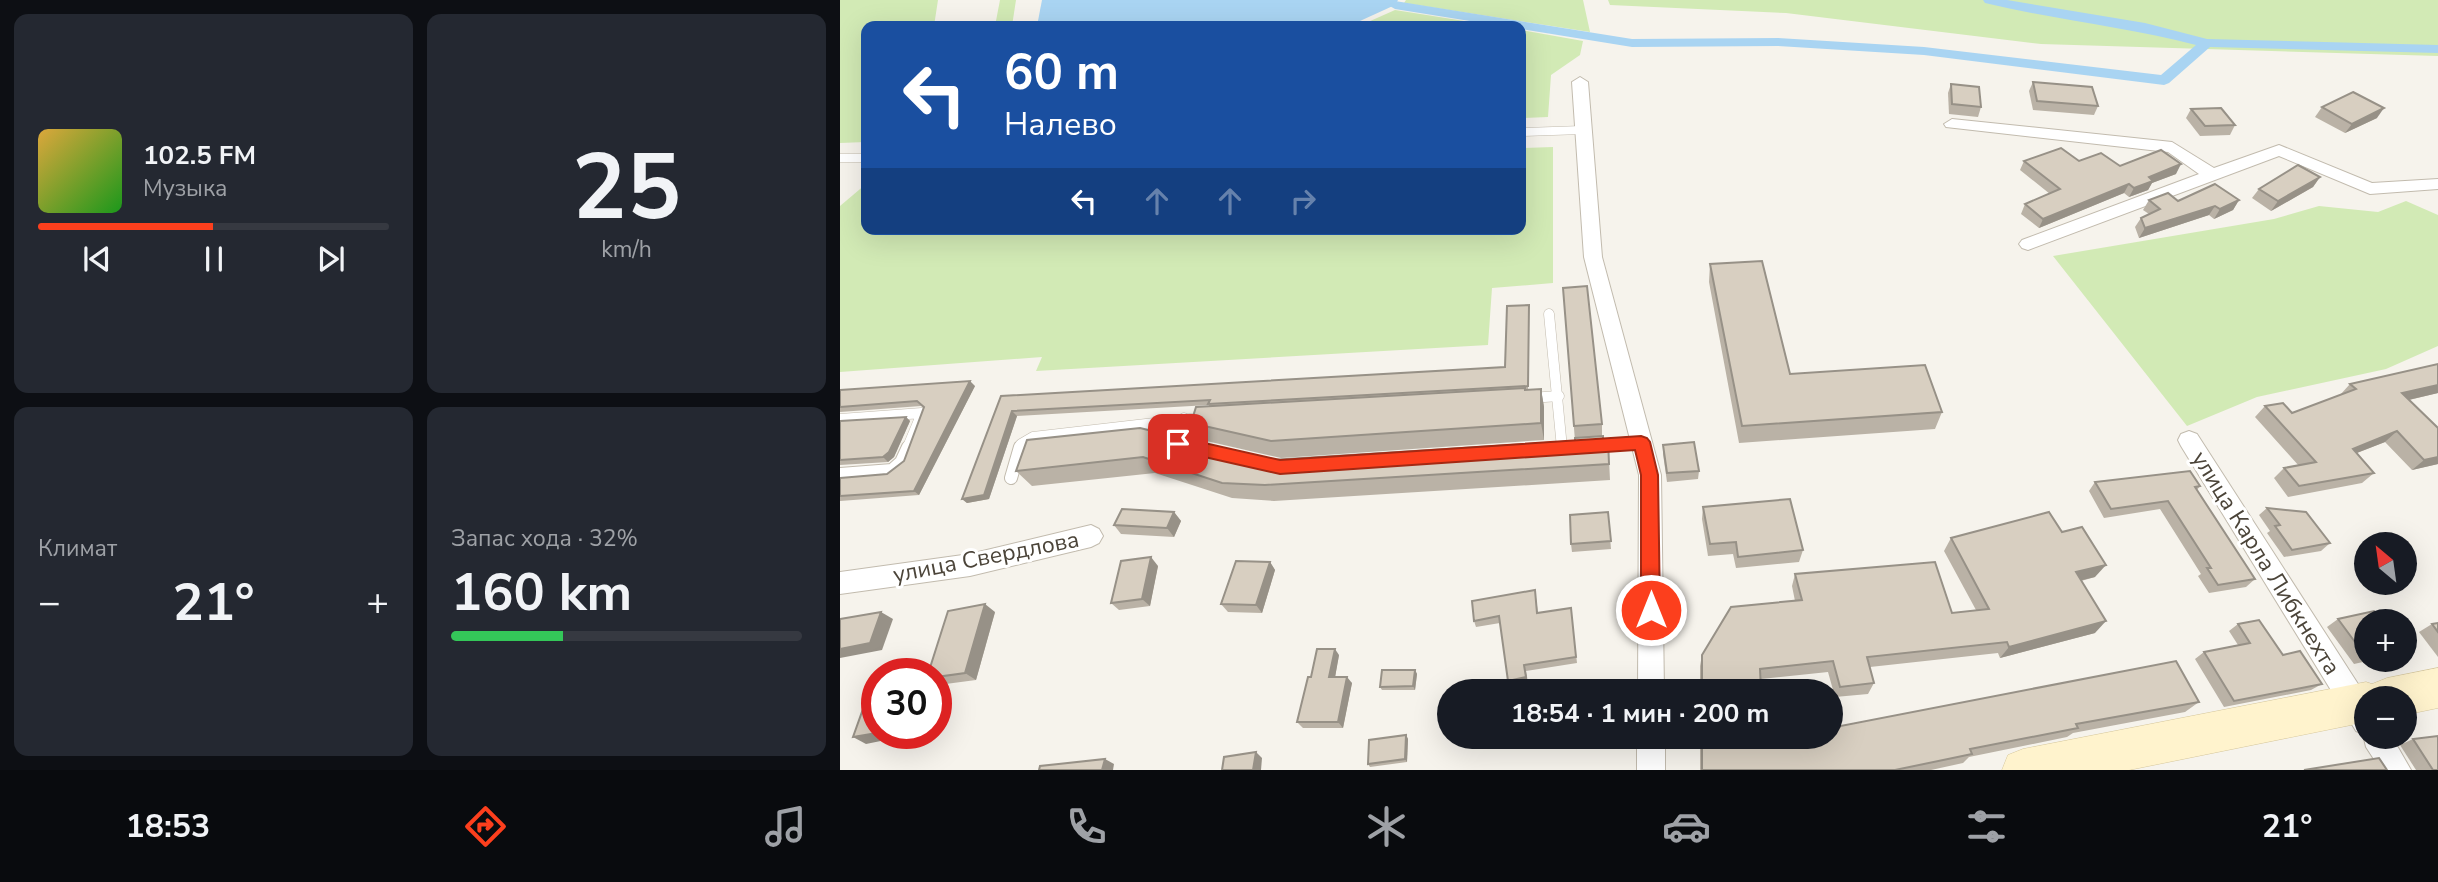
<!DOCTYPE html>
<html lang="ru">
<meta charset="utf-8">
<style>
:root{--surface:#171b24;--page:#242831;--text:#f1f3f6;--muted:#9ea1a6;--line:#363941;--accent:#fc3f1d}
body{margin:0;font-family:"Nunito Sans",sans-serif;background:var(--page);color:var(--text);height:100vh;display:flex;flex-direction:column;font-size:26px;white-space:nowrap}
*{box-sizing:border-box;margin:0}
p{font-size:23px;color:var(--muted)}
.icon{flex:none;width:38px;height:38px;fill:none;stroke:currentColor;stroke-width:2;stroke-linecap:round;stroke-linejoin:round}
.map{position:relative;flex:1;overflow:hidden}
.sheet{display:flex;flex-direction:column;gap:14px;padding:14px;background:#0d0f14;width:840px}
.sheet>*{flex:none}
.banner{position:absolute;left:21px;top:21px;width:665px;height:214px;border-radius:14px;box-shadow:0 7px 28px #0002;background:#1a4fa0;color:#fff;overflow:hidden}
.needle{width:46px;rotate:331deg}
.tools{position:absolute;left:1514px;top:532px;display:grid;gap:14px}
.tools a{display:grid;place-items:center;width:63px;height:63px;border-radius:50%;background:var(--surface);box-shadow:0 7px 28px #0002;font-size:35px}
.speed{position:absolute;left:21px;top:658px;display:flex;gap:14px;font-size:35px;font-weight:700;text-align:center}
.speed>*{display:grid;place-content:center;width:91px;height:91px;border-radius:50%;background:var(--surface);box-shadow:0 7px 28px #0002;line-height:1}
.speed .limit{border:10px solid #d22;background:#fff;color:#111}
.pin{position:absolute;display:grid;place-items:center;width:60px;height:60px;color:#fff;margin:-30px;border-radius:14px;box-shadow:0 4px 10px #0006}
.me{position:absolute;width:77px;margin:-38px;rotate:0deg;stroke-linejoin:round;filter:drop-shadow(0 0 5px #0008)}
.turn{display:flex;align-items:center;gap:24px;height:147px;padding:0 28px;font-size:32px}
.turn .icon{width:91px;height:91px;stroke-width:2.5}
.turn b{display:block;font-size:49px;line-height:60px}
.lanes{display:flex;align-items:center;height:66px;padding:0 28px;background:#0003;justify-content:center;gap:35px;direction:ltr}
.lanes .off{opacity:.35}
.big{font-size:52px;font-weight:700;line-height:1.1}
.sheet .card{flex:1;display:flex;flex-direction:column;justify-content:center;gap:10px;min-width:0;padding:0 24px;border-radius:14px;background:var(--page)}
.sheet .dial{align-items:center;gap:0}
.dial b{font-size:91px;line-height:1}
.song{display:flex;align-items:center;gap:21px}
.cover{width:84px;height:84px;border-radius:10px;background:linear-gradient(135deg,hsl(40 70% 55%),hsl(120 70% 35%))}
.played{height:7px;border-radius:4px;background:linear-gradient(90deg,var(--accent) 50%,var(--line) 50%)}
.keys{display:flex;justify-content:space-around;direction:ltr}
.heat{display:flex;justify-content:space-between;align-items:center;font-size:38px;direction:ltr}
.charge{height:10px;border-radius:5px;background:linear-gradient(90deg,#34c759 32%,var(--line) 0)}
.sheet .tiles{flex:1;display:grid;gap:14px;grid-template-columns:repeat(2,1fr)}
.trip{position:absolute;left:597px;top:679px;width:406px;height:70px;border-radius:35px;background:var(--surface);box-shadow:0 7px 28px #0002;font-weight:700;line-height:70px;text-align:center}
.menu{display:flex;height:112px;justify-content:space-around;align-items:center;background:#090b0e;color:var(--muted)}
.menu .icon{width:49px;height:49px}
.menu .on{color:var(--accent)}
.menu b{font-size:32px;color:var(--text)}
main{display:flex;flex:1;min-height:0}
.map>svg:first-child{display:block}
.green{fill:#d2eab5}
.water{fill:#a9d4f2}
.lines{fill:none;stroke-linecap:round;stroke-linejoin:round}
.canal{fill:#a9d4f2;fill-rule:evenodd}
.service-far2-casing{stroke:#c2bbae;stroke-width:9}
.service-far1-casing{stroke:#c2bbae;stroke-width:11}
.service-casing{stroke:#c2bbae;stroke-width:14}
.minor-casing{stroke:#c2bbae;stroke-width:2}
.secondary-casing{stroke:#d6c79b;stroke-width:1}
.service-far2{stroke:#fff;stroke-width:8}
.service-far1{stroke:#fff;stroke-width:10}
.service{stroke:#fff;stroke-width:12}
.minor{fill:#fff;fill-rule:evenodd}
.secondary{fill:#fff3cd;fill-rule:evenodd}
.wall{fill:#bab2a6}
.shaded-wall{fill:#979187}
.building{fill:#d8cfc1;stroke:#979187;stroke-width:2}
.route{fill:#fc3f1d;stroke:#a42913;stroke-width:2}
.labels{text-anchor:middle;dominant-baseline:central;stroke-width:6;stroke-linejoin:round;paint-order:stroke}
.street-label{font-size:23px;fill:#4b4439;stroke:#fff}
</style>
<main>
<section class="sheet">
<div class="tiles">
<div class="card">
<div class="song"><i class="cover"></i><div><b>102.5 FM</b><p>Музыка</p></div></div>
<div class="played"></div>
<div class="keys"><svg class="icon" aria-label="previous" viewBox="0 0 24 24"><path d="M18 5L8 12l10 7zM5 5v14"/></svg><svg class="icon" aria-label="pause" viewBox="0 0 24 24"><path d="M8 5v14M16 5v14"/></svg><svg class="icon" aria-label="next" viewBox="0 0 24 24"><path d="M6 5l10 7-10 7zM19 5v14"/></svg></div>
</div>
<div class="card dial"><b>25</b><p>km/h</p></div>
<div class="card"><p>Климат</p>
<div class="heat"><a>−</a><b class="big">21°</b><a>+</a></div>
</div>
<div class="card"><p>Запас хода · 32%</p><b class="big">160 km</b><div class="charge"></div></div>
</div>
</section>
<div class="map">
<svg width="1598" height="770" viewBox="0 0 1598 770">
<rect width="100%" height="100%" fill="#f6f3ec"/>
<g class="green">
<polygon points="0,0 98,0 94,26 26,26 26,142 0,143"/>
<polygon points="160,0 176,0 172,26 155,26"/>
<polygon points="566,0 743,0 750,32 564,3"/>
<polygon points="768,0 1598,0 1598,56 1201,44 946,13 770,5"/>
<polygon points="555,10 656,26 519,26"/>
<polygon points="681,30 743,41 740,55 711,75 708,117 681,118"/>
<polygon points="713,147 713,283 652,288 648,345 196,371 202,357 0,372 0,206 26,184 26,229 681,229 681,148"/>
<polygon points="1566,201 1598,215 1598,346 1546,369 1417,397 1347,426 1213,256 1434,219 1479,206 1538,212"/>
</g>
<polygon class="water" points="202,0 558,0 555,5 509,26 197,26"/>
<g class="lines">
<path class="canal" d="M 1143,0 L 1167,0 L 1305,23 L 1367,39 L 1598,45 L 1598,53 L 1370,47 L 1329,83 L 1324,85 L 1084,55 L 938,46 L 792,47 L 681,29 L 681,26 L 661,26 L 555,9 L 548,5 L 555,1 L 792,39 L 938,38 L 1084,47 L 1321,75 L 1356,45 C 1287,27 1215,20 1145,3 Z"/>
<g class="service-far2-casing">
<g id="service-far2">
<polyline points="681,132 742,130"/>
<polyline points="0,158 26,158"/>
</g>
</g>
<g class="service-far1-casing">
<g id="service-far1">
<polyline points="709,314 722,448"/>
<polyline points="690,398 719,396"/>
<polyline points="0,419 82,413 67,449"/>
<polyline points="343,445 338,444 344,418"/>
<polyline points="755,446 801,442"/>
<polyline points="180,449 181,444 193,437 367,417"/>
</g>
</g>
<g class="service-casing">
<g id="service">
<polyline points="0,474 52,470 61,462 68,447"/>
<polyline points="171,478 180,447"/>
</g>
</g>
<g class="minor-casing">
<g id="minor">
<polygon points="740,77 748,82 762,257 821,475 824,691 798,691 799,475 744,257 732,82"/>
<polygon points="1112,119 1332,142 1374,168 1439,145 1532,183 1598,179 1598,189 1530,194 1439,156 1188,250 1182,248 1179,244 1182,240 1359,174 1328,152 1106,127 1104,124"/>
<polygon points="1349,431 1357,434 1527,698 1526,737 1552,737 1571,770 1541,770 1526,747 1523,734 1516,731 1341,446 1338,440 1341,434"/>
<polygon points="251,525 259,529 263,536 259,543 251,547 130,576 0,594 0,572 130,554"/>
<rect x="797" y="737" width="28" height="33"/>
</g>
</g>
<g class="secondary-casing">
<polygon id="secondary" points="1598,668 1598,708 1564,715 1564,698 1526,698 1526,722 1289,770 1162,770 1168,755 1183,749 1526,682 1532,684 1547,678"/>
</g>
<use href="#service-far2" class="service-far2"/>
<use href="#service-far1" class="service-far1"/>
<use href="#service" class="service"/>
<use href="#minor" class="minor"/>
<use href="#secondary" class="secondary"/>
</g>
<g class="wall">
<polygon points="1193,82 1258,106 1254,115 1193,110 1189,91"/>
<polygon points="1111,84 1141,107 1138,117 1109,114 1108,93"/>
<polygon points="1482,107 1537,118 1505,133 1475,117"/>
<polygon points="1351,109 1395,125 1390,135 1360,136 1346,118"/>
<polygon points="1184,161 1280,166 1336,174 1312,183 1308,190 1289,197 1284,193 1199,228 1181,214 1185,204 1210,194 1180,170"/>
<polygon points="1480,177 1473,187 1431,211 1412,198 1419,189"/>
<polygon points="1309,200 1338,201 1399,200 1393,210 1374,219 1369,215 1299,238 1295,227 1301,218 1309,214 1303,210"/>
<polygon points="870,264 950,374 1102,412 1095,429 899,443 869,282"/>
<polygon points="723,288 762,424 762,436 763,439 768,439 770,480 434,501 392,498 315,473 192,486 176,471 187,440 431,460 735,441"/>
<polygon points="689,310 688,390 701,389 704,407 704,440 441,458 362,440 351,423 369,406 369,405 177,416 149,499 127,503 122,499 161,396 665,367"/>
<polygon points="1510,384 1598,393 1569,400 1598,464 1572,470 1545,442 1517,453 1534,473 1522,483 1448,497 1434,478 1444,468 1459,466 1415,417 1425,406 1452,413 1500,395"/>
<polygon points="135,386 79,495 0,501 0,478 47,474 64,461 84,408 81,406 0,412 0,390"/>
<polygon points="66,417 70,421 54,457 48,462 0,465 0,421"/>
<polygon points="823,445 859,471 858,479 827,482 823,454"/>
<polygon points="1255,482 1360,486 1357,490 1415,579 1406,587 1369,593 1358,576 1361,574 1320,509 1264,518 1249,491"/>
<polygon points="863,507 963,550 959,562 896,568 893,554 868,556 862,519"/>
<polygon points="1427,508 1490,543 1481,551 1444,557 1427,533 1430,531 1419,515"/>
<polygon points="334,512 341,521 334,537 281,534 274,525"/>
<polygon points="768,512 771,549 732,552 731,544"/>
<polygon points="1222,532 1255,577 1241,581 1255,633 1160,658 1158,653 1030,667 1034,683 1028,694 995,697 988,672 921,679 921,691 860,691 860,666 862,655 955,601 952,586 955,574 1112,613 1136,610 1104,551 1111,538"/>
<polygon points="430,562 435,570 422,613 388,612 381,604"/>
<polygon points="318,566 310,606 279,610 271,603"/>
<polygon points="695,590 698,613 731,608 737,663 686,671 688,683 670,687 660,623 636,627 634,621"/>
<polygon points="155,612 136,680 98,685 96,684 96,674"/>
<polygon points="1498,619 1526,621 1526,660 1532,660 1514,664 1487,627"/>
<polygon points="1598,623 1598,657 1579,632 1592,624"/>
<polygon points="1398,624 1443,655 1482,684 1471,690 1384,707 1355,659 1364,652 1398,645 1389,631"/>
<polygon points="499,655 495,677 512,683 503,728 463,728 457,722 471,677"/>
<polygon points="575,670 577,674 575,690 542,690 540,687"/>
<polygon points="1359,702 1345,712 1233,733 1227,737 1129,757 1123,763 1091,770 860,770 860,737 924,737 924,741"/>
<polygon points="566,735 568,739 567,762 530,767 528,764"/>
<polygon points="1573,739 1598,770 1576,770 1560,745"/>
</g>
<g class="shaded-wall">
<polygon points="1544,108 1537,118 1505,133 1512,124"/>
<polygon points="1341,164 1336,174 1312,183 1308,190 1289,197 1294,188 1309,177"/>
<polygon points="1480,177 1473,187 1431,211 1438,201"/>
<polygon points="1289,184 1284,193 1199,228 1203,219"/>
<polygon points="1399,200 1393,210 1374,219 1380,209"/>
<polygon points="1375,206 1369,215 1299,238 1305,228"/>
<polygon points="130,381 135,386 79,495 74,491"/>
<polygon points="1598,385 1598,393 1551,404 1562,393"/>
<polygon points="701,389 704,407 704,440 701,423"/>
<polygon points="172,411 177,416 149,499 127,503 122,499"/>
<polygon points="66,417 70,421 54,457 48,462 43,457"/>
<polygon points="1557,431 1545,442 1501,459 1513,449"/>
<polygon points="1598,457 1598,464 1572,470 1584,460"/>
<polygon points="334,512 341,521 334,537 327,528"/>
<polygon points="311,557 318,566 310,606 302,599"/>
<polygon points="430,562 435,570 422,613 416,605"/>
<polygon points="1266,565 1255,577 1226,584 1236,572"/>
<polygon points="145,604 155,612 136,680 125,673"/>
<polygon points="41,612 53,619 42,650 0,658 0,649"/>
<polygon points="1266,621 1255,633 1160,658 1169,647"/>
<polygon points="495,649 499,655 494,683 489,677"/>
<polygon points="684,665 688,683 670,687 668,681"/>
<polygon points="575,670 577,674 575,690 573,686"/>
<polygon points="507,677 512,683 503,728 498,722"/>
<polygon points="37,733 75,733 75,734 26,744 13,737"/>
<polygon points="566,735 568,739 567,762 565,759"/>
<polygon points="416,752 422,758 421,770 413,770"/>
<polygon points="265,759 274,764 273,770 262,770"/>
</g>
<g class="building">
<polygon points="1193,82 1252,87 1258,106 1197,101"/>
<polygon points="1111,84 1139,87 1141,107 1112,104"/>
<polygon points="1513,92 1544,108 1512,124 1482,107"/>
<polygon points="1381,108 1395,125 1365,126 1351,109"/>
<polygon points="1221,148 1239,161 1261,153 1280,166 1321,150 1341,164 1309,177 1313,181 1294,188 1289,184 1203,219 1185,204 1220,189 1184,161"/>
<polygon points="1458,165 1480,177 1438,201 1419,189"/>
<polygon points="1375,184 1399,200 1380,209 1375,206 1305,228 1301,218 1320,209 1309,200 1328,193 1338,201"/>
<polygon points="922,261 950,374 1085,365 1102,412 902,426 870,264"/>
<polygon points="747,286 762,424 734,426 723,288"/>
<polygon points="689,305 688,386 368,404 370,400 172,411 144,495 122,499 161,396 665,367 667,306"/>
<polygon points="1598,364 1598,385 1562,393 1598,428 1598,457 1584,460 1557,431 1513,449 1534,473 1459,486 1444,468 1476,462 1425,406 1443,403 1452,413 1516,389 1510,384"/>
<polygon points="130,381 74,491 0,496 0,478 47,474 64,461 84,407 77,401 0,407 0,390"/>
<polygon points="685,388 685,390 701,389 701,423 431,441 351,423 356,407"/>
<polygon points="66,417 49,452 43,457 0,460 0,421"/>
<polygon points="300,428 431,460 735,441 735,438 763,436 763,439 768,439 769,464 425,485 382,483 303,457 176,471 187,440"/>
<polygon points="854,442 859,471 827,473 823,445"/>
<polygon points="1350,471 1360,486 1355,487 1415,579 1378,585 1367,568 1371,568 1328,501 1271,509 1255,482"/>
<polygon points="950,499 963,550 898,557 896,542 870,544 863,507"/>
<polygon points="1427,508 1466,512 1490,543 1452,550 1435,526 1440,525"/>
<polygon points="282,509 334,512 327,528 274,525"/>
<polygon points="768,512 771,541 731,544 730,515"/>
<polygon points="1209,512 1222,532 1242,527 1266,565 1236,572 1266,621 1169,647 1167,642 1027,657 1034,683 1000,687 993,661 920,669 921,691 862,691 862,655 891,607 962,600 955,574 1095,562 1112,613 1149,609 1111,538"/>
<polygon points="311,557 302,599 271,603 281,561"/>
<polygon points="396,561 430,562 416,605 381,604"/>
<polygon points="695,590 697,613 731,608 736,657 684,665 686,677 668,681 659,616 634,621 632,601"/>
<polygon points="145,604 125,673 96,677 96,674 88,674 108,611"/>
<polygon points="1534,611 1542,621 1526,621 1526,657 1498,619"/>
<polygon points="41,612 30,643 0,649 0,619"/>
<polygon points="1419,620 1443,655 1460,651 1482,684 1394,701 1364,652 1410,643 1398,624"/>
<polygon points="1598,623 1598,632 1592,624"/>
<polygon points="477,649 495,649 489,677 507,677 498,722 457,722 468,677 471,677"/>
<polygon points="1336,661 1359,702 1236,724 1238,728 1130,749 1132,754 1055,770 862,770 862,737 924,737 924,741 947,737 990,737 990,728"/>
<polygon points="542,670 575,670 573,686 540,687"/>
<polygon points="37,694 37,733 13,737 28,695"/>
<polygon points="566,735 565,759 528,764 529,740"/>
<polygon points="1598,736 1598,770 1593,770 1573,739"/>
<polygon points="416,752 413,770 382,770 384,757"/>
<polygon points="1539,758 1547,770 1464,770"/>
<polygon points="265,759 262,770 199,770 200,766"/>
</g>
<polygon class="route" points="801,436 807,438 810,442 818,475 820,610 817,617 811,619 804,617 801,610 801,475 795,450 440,474 338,451 332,449 329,444 332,439 338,437 440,460"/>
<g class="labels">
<g class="street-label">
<text transform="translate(146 557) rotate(-11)">улица Свердлова</text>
<text transform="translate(1426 563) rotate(58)">улица Карла Либкнехта</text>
</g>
</g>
</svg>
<div class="tools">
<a><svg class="needle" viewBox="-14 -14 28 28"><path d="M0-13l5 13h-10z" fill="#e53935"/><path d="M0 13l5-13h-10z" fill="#9ea1a6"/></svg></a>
<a>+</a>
<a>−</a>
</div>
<div class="speed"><div class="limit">30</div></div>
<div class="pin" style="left:338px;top:444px;background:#d93025"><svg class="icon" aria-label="arrive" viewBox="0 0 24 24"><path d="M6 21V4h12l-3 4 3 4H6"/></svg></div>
<svg class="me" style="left:811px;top:610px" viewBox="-20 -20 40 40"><circle r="17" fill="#fc3f1d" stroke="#fff" stroke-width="3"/><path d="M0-11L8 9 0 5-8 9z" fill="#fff"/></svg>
<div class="trip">18:54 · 1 мин · 200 m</div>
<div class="banner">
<div class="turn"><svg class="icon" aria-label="left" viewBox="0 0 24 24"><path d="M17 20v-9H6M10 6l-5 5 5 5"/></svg><div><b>60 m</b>Налево</div></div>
<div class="lanes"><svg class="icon" aria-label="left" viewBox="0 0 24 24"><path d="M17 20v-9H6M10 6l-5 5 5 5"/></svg><svg class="icon off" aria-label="ahead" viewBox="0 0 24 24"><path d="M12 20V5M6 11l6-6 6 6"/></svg><svg class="icon off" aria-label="ahead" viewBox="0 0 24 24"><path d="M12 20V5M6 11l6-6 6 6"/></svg><svg class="icon off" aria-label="right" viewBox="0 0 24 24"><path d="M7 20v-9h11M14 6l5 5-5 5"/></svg></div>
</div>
</div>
</main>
<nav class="menu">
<b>18:53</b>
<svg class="icon on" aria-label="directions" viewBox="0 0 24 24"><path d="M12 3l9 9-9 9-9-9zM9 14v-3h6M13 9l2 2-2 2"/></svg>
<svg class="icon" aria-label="music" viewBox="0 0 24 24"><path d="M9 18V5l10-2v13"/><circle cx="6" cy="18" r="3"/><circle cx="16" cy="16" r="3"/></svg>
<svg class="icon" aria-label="phone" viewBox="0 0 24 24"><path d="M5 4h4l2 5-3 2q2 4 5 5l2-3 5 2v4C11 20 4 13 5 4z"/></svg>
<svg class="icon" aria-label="climate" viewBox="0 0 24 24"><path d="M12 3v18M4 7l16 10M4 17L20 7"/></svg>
<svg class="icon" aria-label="car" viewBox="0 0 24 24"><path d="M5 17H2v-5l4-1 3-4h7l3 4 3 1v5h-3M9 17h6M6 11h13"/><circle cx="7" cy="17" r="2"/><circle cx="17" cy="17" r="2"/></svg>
<svg class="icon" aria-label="filters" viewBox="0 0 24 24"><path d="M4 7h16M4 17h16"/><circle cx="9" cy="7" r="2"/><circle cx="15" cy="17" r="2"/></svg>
<b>21°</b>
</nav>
